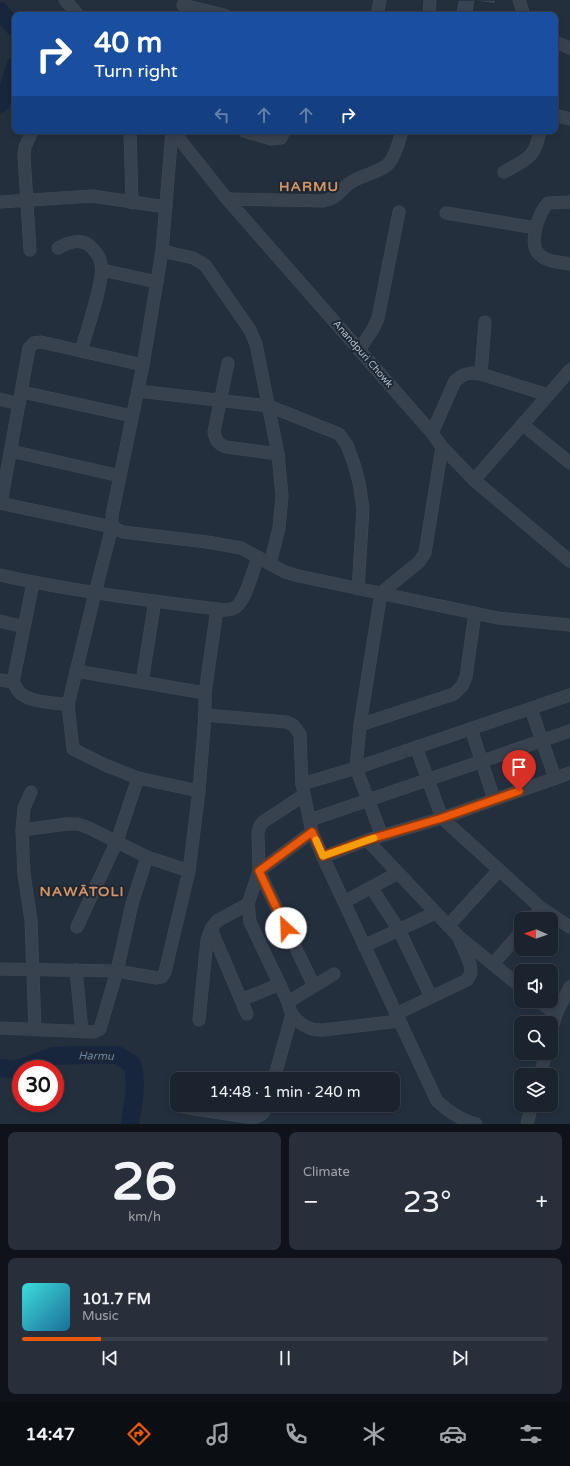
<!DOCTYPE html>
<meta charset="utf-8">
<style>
:root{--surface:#1b232e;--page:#282f3a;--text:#f1f3f6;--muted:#a0a4aa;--line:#39404a;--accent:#ea580c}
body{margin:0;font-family:"Varela Round",sans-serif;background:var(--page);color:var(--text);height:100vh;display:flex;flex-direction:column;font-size:15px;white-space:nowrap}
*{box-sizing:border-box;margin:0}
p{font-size:13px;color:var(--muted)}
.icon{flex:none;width:22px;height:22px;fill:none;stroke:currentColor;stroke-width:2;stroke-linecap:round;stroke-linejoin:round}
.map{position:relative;height:1124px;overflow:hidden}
.details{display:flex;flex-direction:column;gap:8px;padding:8px;background:#0f1319;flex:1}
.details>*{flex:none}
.top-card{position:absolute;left:12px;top:12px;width:546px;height:122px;border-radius:8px;box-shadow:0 2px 6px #0003,0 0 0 1px var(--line);background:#1a4fa0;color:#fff;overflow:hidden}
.needle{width:26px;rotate:272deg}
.tools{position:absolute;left:514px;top:912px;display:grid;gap:8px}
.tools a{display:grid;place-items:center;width:44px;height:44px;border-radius:8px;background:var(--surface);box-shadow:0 2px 6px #0003,0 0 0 1px var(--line);font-size:20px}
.speed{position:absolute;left:12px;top:1060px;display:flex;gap:8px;font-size:20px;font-weight:700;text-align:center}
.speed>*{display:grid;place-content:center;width:52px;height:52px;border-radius:50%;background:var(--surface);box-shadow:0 2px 6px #0003,0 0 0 1px var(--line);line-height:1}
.speed .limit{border:6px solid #d22;background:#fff;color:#111}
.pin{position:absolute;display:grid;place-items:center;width:34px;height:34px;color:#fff;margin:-41px -17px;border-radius:50% 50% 50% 0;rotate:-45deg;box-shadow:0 0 4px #0007}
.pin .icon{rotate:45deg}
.me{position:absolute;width:44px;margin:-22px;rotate:335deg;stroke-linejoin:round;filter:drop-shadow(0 0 3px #0008)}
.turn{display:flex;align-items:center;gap:14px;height:84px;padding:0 16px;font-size:18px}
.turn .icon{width:52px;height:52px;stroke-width:2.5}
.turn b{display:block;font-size:28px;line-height:34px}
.lanes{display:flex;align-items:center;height:38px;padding:0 16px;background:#0003;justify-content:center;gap:20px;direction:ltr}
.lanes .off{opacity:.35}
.big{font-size:30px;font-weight:600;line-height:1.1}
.details .tile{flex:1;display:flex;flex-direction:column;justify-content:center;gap:6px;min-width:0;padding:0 14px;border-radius:8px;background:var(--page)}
.details .dial{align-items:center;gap:0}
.dial b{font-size:52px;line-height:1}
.song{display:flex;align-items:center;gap:12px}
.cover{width:48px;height:48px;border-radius:6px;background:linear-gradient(135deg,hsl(180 70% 55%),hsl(200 70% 35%))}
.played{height:4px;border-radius:2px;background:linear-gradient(90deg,var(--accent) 15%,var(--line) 15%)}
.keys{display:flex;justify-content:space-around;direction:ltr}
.heat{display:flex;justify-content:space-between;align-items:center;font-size:22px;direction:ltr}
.details .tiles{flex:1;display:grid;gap:8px;grid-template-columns:1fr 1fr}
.tile:last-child{grid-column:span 2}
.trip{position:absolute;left:170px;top:1072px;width:230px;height:40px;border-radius:8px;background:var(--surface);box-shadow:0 2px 6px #0003,0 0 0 1px var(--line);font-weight:600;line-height:40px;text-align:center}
.dock{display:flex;height:64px;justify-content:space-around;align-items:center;background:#0b0e12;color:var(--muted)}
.dock .icon{width:28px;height:28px}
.dock .active{color:var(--accent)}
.dock b{font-size:18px;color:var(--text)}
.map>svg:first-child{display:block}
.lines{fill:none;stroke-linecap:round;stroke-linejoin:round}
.river{stroke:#17263c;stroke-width:18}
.building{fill:#364354;stroke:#1f2835}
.minor-casing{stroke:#414a57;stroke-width:13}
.minor{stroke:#38414e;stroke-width:12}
.route-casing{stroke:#983908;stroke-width:10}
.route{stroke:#ea580c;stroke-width:7}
.slow{stroke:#f59e0b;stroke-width:7}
.labels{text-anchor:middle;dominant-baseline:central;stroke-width:4;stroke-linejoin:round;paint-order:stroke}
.street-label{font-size:10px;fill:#b4bcc9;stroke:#1d2633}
.water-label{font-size:11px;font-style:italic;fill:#6d86a8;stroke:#1d2633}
.district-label{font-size:14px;font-weight:bold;letter-spacing:1px;fill:#d59563;stroke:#1d2633}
</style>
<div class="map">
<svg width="570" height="1124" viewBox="0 0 570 1124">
<rect width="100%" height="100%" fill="#242f3e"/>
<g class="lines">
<g class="river">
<polyline points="0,11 15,28"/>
<polyline points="0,104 8,89 15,66"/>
<path d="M 0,1068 L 16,1070 L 53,1056 L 85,1055 L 117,1055 L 132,1064 C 138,1084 133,1104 130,1124"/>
</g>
</g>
<polygon class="building" points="458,0 496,0 495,4 475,1 473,15 455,15"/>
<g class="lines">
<g class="minor-casing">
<g id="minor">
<polyline points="65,0 78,15"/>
<polyline points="519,0 524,15"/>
<polyline points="183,5 224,15"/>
<polyline points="377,15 380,0"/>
<polyline points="429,15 430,0"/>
<polyline points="555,42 570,48"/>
<polyline points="555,115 570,119"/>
<polyline points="130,131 132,203"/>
<polyline points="172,131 162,251 143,365 112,515 112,527 123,532 207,542 241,548 285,572 299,576 498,618 570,625"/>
<polyline points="173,131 227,199 432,433 442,447 474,480 570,561"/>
<polyline points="244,131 271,139 281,138 284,131"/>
<path d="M 504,172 C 526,159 535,159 540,131"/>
<path d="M 227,199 L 323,201 C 341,197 340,188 353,181 C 363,175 383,171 389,163 C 396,155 399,141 402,131"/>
<polyline points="0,202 92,196 166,207"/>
<path d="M 570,202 L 548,203 C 539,212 527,245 540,255 C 547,262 560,262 570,264"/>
<polyline points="446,213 536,228"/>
<path d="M 58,248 C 67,243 80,237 90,246 C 95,251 100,256 101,264 C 105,279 86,333 81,351"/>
<polyline points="30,250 24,156 25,147 32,131"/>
<polyline points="162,251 193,258 205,265 250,330 256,344 278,454 282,496 279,528 270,564"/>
<polyline points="102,270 157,282"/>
<polyline points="359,350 373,329 378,318 399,212"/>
<path d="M 228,363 L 214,432 C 216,441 218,444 226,447 L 278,454"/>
<polyline points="481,374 485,322"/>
<polyline points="138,391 269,406 339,434 347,445 354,464 359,482 363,509 358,589"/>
<polyline points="22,392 132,416"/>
<polyline points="0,399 19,404"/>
<polyline points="522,424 570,463"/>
<polyline points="432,433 455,381 463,375 472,373 481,374 548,395"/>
<polyline points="11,451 120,476"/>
<polyline points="474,480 570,370"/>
<polyline points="0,503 112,527 95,593 68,705 73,749 105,765 138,778 199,791"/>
<polyline points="1,503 29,348 34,343 41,342 143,365"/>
<path d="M 0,575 C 72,591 145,600 217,609"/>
<polyline points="0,621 24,627"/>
<polyline points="76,671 205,693"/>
<path d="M 0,680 L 13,682 C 15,686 17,690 20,693 C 32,703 53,702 68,705"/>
<polyline points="13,682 33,583"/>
<polyline points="142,682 155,601"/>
<polyline points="531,709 555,778"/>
<path d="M 205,715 L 287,722 L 293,725 L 300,734 L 302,784 L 312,832 L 323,857 L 437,1101 C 449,1112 461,1120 476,1124"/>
<polyline points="360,725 454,694 462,686 466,677 475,613"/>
<polyline points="471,729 494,799"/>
<polyline points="416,747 442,818 541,908 570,927"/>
<polyline points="302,784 356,768 570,695"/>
<polyline points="31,792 24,808 22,830 24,874 31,920 35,1030"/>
<polyline points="304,795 263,822 260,826 258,832 259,871 314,986"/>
<polyline points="310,820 570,731"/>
<polyline points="22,830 67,824 78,824 89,828 147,857 189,871"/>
<path d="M 312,832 L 259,871 L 248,904 L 250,922 L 288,1002 C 289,1006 290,1011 292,1014 C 299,1025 312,1031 323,1030 L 399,1021"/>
<polyline points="382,836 356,768 360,725 381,593 419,562 425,553 442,447"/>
<polyline points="367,840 458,936 521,987"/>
<polyline points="323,857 367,840 442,818 570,773"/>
<polyline points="371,887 399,930 431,997"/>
<polyline points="344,902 398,873"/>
<polyline points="532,919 541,908"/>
<polyline points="448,926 499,870"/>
<polyline points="77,927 117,841 138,778"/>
<polyline points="211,929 247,1014"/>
<polyline points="364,946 435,913"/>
<polyline points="493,964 521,932"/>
<path d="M 0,969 L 117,971 L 157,978 L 162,977 L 165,972 L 189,871 L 199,791 L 205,715 L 205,693 L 217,609 C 224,610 230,611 236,607 C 246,600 253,570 258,557"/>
<polyline points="76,970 82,1032"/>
<polyline points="241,1000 280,984"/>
<polyline points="539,1001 556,1014"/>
<polyline points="288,1002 334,974"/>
<polyline points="396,1014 467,980 471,973 470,964 459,938"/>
<polyline points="199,1020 207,940 211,929 217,921 248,904"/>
<polyline points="0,1028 94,1032 100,1029 117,971 132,904 147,857"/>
<polyline points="551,1032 556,1014 570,987"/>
<polyline points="540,1075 546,1053"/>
<polyline points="274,1079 292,1014"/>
<path d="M 183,1107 L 253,1118 C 261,1116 265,1113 267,1105"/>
<polyline points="527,1124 532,1105"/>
</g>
</g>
<use href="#minor" class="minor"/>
</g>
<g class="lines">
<g class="route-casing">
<polyline id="route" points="286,928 259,871 312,832 323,856 367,840 442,818 519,791"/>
</g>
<use href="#route" class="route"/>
<polyline class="slow" points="316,840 323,856 374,838"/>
</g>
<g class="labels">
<g class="street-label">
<text transform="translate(363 354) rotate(49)">Anandpuri Chowk</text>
</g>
<g class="water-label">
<text transform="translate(96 1056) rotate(1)">Harmu</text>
</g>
<g class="district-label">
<text x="309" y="186">HARMU</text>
<text x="82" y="891">NAWĀTOLI</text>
</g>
</g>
</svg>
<div class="tools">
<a><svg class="needle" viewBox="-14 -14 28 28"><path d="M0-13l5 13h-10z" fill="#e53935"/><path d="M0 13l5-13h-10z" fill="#a0a4aa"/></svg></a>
<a><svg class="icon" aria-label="sound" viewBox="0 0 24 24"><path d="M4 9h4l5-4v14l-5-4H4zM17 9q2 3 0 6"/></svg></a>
<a><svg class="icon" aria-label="search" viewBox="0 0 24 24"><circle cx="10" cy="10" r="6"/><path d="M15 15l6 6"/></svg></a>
<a><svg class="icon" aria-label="layers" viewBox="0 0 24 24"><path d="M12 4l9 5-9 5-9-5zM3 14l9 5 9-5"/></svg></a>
</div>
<div class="speed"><div class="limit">30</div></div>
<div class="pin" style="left:519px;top:791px;background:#d93025"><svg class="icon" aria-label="arrive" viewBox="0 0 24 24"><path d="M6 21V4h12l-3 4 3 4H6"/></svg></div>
<svg class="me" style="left:286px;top:928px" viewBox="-20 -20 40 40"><circle r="19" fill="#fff"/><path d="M0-13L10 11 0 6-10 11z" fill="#ea580c"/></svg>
<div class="trip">14:48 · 1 min · 240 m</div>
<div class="top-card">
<div class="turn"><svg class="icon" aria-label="right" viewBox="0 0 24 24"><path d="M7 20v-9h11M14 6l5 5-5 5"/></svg><div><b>40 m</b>Turn right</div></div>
<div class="lanes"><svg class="icon off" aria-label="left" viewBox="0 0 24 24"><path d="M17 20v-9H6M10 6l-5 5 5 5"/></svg><svg class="icon off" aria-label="ahead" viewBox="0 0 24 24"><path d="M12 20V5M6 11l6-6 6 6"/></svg><svg class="icon off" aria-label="ahead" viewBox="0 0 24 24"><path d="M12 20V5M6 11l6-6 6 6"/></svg><svg class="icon" aria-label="right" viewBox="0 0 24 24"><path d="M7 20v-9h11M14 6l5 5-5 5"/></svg></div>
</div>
</div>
<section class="details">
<div class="tiles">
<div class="tile dial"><b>26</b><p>km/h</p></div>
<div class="tile"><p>Climate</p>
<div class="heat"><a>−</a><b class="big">23°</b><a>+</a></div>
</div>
<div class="tile">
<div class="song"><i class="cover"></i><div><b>101.7 FM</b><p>Music</p></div></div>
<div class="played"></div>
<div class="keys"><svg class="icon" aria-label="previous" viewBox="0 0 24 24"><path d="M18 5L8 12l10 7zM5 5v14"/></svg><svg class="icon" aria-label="pause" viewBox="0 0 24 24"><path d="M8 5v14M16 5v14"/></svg><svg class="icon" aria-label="next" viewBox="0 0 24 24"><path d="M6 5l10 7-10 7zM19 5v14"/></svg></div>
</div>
</div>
</section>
<nav class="dock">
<b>14:47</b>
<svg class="icon active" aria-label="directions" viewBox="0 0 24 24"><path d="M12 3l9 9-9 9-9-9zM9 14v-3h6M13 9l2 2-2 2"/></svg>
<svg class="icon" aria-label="music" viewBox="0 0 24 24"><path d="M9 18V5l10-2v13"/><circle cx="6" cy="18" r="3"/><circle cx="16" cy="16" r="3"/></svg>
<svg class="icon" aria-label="phone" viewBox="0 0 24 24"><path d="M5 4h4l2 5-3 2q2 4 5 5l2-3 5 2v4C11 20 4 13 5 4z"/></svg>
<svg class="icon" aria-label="climate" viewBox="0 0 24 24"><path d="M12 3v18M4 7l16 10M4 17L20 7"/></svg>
<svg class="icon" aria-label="car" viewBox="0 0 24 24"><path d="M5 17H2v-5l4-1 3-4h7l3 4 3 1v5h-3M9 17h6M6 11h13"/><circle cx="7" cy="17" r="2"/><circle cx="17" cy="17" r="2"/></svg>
<svg class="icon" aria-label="filters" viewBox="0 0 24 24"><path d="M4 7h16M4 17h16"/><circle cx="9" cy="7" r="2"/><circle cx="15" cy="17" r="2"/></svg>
</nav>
